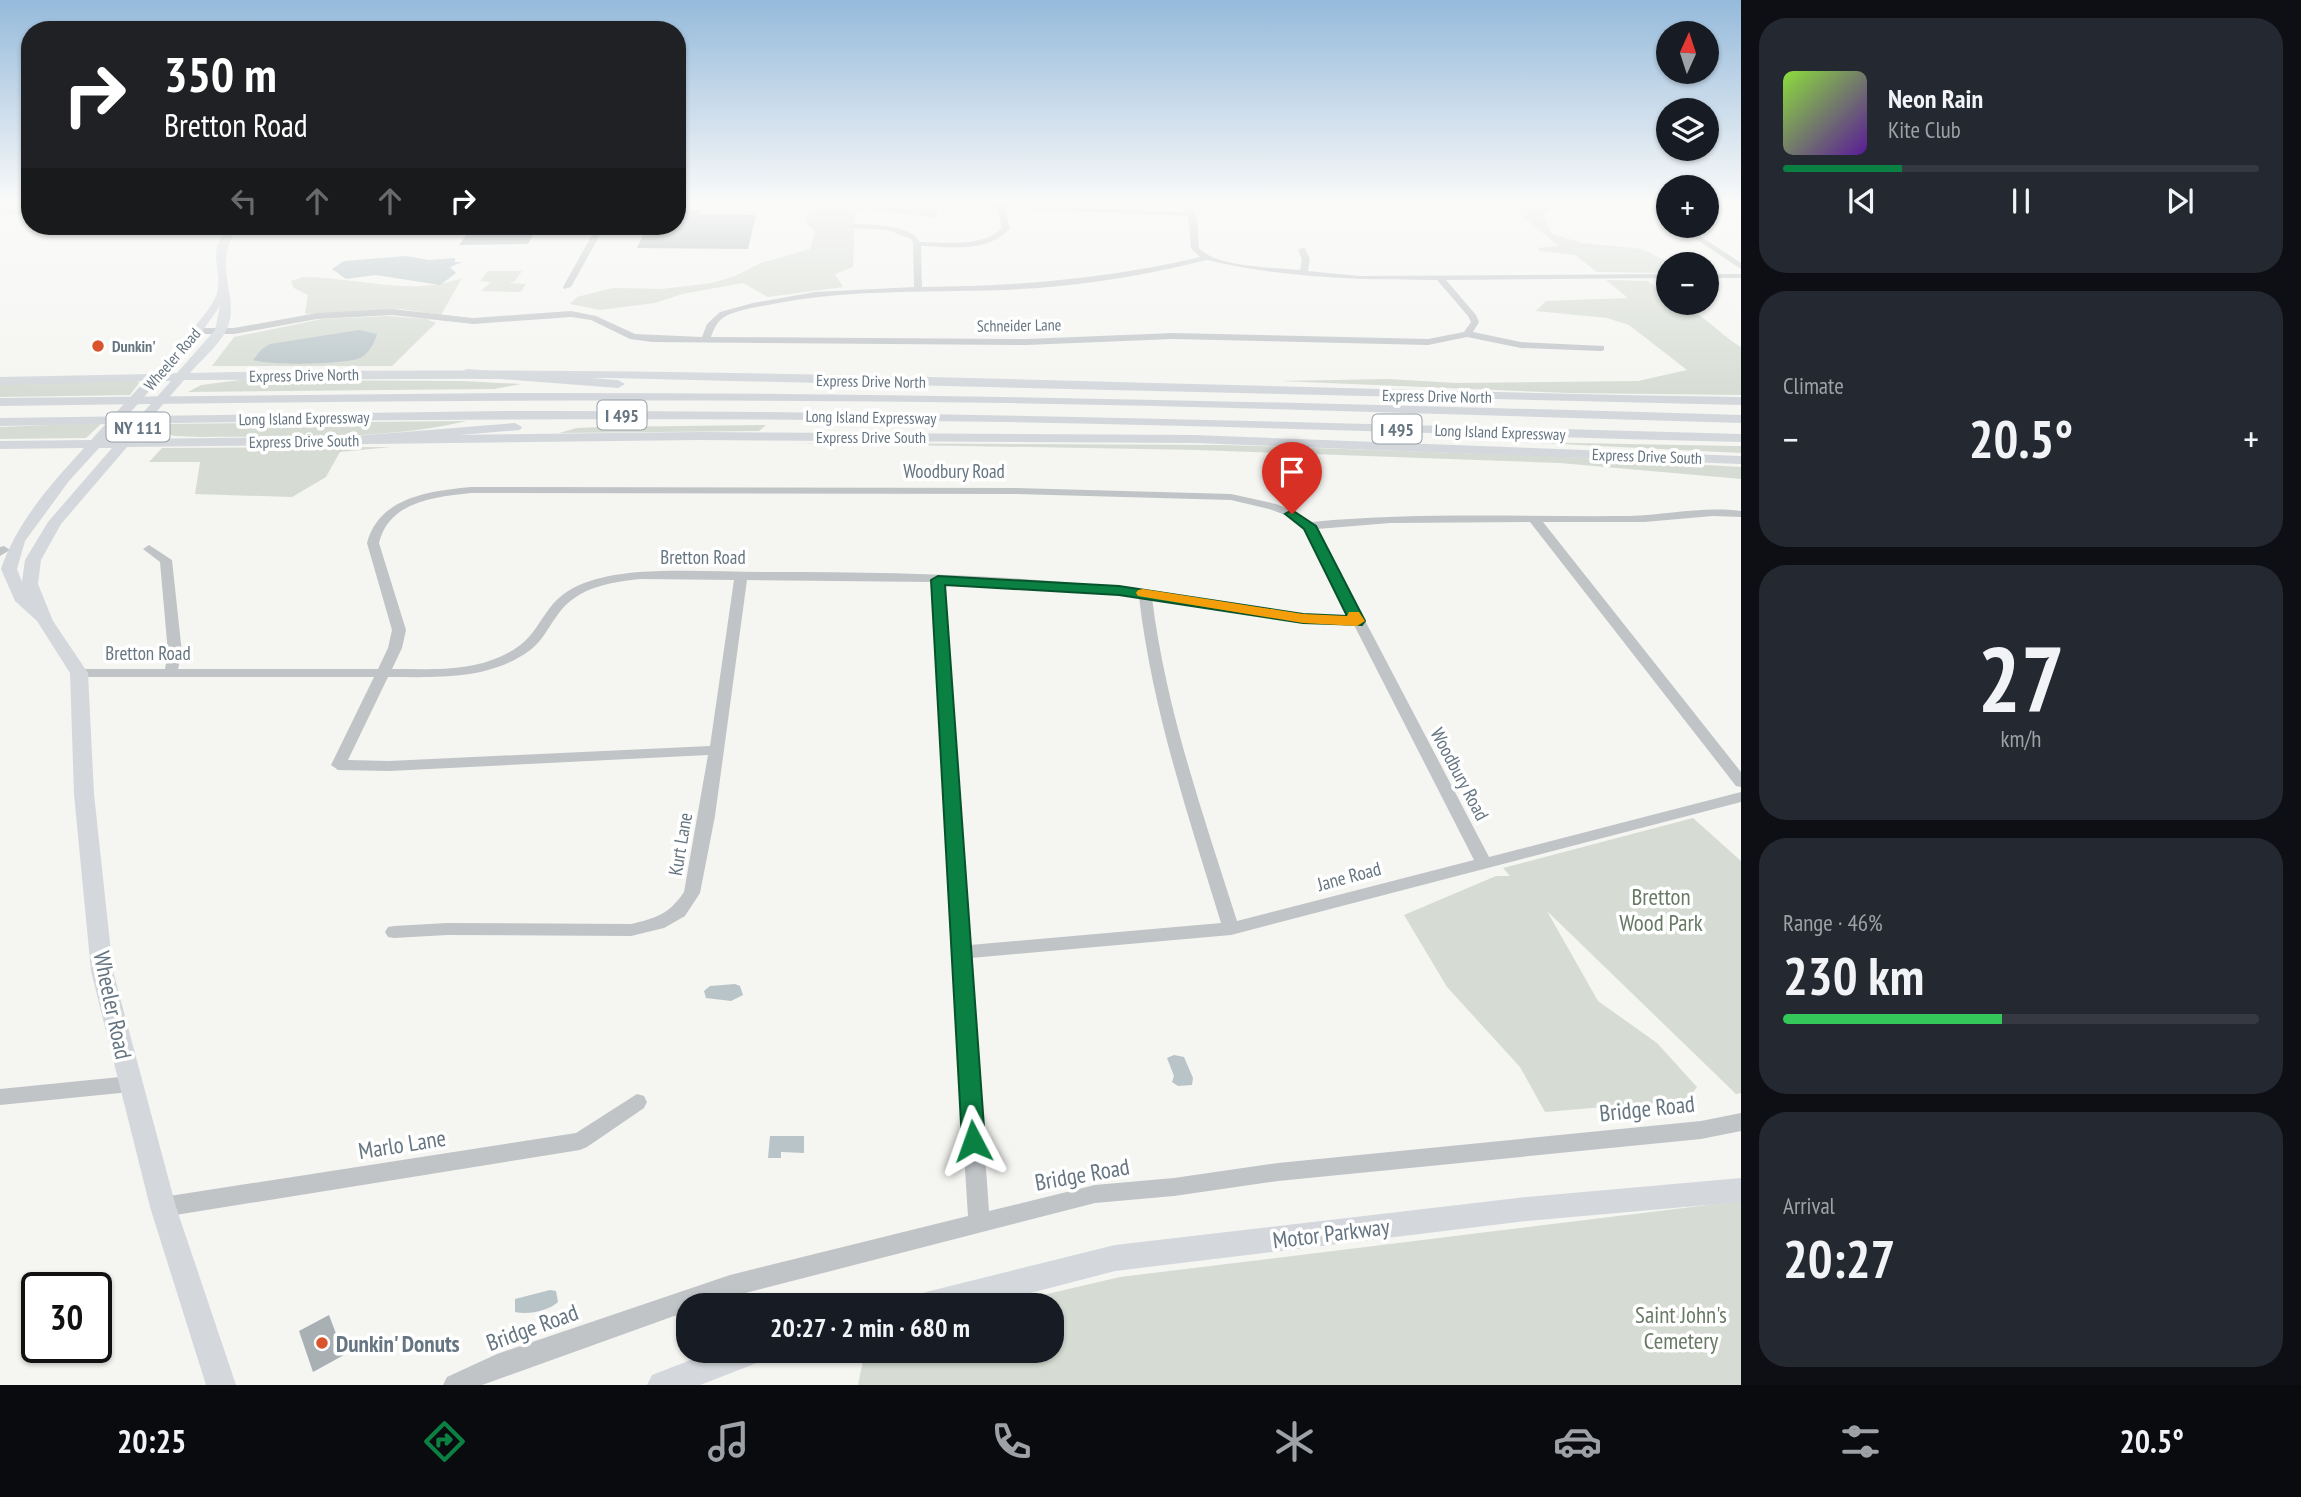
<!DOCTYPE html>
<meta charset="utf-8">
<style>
:root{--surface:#171b24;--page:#242831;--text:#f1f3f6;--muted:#9ea1a6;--line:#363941;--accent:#0b8043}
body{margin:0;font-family:"PT Sans Narrow",sans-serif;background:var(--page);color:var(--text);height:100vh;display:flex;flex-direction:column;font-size:26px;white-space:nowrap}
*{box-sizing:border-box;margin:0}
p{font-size:23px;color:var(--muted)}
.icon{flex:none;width:38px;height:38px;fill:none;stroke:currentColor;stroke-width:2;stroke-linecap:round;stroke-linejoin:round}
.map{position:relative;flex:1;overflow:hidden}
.sheet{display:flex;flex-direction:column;gap:18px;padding:18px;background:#0d0f14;width:560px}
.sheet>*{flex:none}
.banner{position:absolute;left:21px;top:21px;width:665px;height:214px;border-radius:28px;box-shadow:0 2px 5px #0004;background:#202124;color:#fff;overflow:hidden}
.needle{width:46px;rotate:3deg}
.controls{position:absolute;left:1656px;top:21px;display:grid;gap:14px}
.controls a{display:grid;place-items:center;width:63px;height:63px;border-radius:50%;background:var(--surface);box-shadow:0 2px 5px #0004;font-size:35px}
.speed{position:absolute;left:21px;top:1272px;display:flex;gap:14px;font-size:35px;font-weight:700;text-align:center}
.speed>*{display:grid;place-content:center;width:91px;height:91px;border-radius:50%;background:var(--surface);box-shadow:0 2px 5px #0004;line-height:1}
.speed .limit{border:4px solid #111;border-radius:10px;background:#fff;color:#111}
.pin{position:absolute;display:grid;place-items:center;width:60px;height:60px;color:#fff;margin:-72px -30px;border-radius:50% 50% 50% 0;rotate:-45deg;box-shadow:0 0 7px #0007}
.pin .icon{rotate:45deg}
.me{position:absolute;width:77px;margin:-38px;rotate:356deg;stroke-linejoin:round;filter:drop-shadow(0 0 5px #0008)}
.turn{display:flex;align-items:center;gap:24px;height:147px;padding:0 28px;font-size:32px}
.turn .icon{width:91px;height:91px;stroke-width:2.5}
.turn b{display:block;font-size:49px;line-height:60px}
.lanes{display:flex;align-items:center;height:66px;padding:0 28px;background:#0003;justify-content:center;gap:35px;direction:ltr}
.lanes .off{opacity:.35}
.big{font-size:52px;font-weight:800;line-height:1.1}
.sheet .widget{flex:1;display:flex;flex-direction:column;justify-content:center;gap:10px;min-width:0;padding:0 24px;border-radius:28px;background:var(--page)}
.sheet .dial{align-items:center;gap:0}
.dial b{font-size:91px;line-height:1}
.song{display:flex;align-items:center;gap:21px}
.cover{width:84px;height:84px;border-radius:10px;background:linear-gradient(135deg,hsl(90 70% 55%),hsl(270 70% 35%))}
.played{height:7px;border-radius:4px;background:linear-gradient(90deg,var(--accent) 25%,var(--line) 25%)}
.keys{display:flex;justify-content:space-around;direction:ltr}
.heat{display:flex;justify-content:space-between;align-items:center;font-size:38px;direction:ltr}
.charge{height:10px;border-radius:5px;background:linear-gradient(90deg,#34c759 46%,var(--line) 0)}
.trip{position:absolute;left:676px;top:1293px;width:388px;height:70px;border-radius:28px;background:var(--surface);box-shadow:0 2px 5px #0004;font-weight:800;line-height:70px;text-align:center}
.menu{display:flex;height:112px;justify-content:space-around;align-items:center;background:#090b0e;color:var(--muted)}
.menu .icon{width:49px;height:49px}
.menu .current{color:var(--accent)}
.menu b{font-size:32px;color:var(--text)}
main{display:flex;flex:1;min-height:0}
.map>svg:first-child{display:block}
.green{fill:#d6dcd3}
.water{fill:#b8c4c8}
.building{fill:#a8b0b4}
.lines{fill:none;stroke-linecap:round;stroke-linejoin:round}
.minor{fill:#c0c4c7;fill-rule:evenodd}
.major{fill:#d4d8dc;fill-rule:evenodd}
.highway{fill:#d4d8dc;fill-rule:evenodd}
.route{fill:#0b8043;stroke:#07532c;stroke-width:2}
.slow{fill:#f59e0b}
.poi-dot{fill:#db532c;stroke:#fff;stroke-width:2.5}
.labels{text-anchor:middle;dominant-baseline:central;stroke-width:7;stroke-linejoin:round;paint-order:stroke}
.far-street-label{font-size:16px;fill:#657581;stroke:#fff}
.far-poi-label{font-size:16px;font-weight:bold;fill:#657581;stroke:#fff;text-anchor:start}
.shield{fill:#fff;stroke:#939ea7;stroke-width:2}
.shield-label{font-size:18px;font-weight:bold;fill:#657581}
.street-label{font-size:19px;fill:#657581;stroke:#fff}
.near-park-label{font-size:23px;fill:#687964;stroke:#fff}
.near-street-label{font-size:23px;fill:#657581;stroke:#fff}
.near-poi-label{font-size:23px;font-weight:bold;fill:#657581;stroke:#fff;text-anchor:start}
</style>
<main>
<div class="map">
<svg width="1741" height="1385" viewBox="0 0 1741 1385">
<rect width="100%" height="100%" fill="#f5f5f2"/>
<g class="green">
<polygon points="826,204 933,204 937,207 937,218 862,209 855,212 853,267 835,274 843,287 768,297 743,283 682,294 655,303 600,310 570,304 577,297 613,288 662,289 712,283 735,276 761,263 810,249 815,231 807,224 806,214"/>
<polygon points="1509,204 1570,204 1553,208 1543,215 1552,234 1582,243 1642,249 1664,260 1668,273 1597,272 1575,255 1540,251 1538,248 1558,246"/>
<polygon points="488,271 522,271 515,281 509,283 526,284 521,292 481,291 491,282 480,281"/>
<path d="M 303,277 C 356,277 410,297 462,278 L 441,315 L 402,309 L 305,314 L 308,295 L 294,288 L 291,281 Z"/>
<path d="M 1606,280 L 1648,281 L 1668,297 L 1668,303 C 1695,303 1718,334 1741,347 L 1741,395 L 1569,393 L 1280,381 L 1388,379 L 1456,383 L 1638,381 L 1687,370 L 1629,325 L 1607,318 L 1536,311 L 1546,301 L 1628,298 Z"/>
<polygon points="388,316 426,319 436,323 392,366 212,366 234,337 322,319"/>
<polygon points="137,380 139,383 130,395 0,397 0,383"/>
<polygon points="240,380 462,381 521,384 494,389 188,392 201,385"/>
<path d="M 467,421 C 380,441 289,436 200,437 L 175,436 L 154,430 L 162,424 Z"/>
<polygon points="102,423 86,438 0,439 0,427"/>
<polygon points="766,425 759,431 559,433 577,428 603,427"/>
<polygon points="1518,442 1734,446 1741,446 1741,453"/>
<polygon points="792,443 1225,445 1548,456 1741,467 1741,479 1560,463 1197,450"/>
<polygon points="391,447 340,452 326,477 292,497 195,494 200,462 149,462 162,448"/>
<polygon points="1693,818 1741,861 1741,1093 1736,1094 1547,911 1598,1001 1657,1043 1697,1087 1687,1100 1545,1112 1520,1067 1447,987 1404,915 1496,876 1510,876 1503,868"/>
<polygon points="1741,1201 1741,1385 858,1385 865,1351 1052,1351 1052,1306 1000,1305 1120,1277"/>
</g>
<g class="water">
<polygon points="406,256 429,260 455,258 455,262 462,262 450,267 456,273 440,285 376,275 346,279 332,269 344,261"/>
<path d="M 359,330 L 377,334 C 374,344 368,356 357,359 C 339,364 271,366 253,360 L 262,349 L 270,344 Z"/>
<polygon points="735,984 740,986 743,995 731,1001 706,998 704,991 710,986"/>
<polygon points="1174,1055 1184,1057 1193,1078 1192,1085 1178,1086 1172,1082 1174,1076 1167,1058"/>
<polygon points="770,1136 804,1136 804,1153 781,1152 781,1158 768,1158"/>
<path d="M 550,1290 L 556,1291 L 558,1302 C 548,1311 529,1315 515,1312 L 515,1299 Z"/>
</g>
<g class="building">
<polygon points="677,210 701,210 699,214 756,215 748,249 637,248 647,226 677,226"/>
<polygon points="473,226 538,226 528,244 459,245"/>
<polygon points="329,1315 344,1355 313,1372 299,1331"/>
</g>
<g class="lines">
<g class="minor">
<polygon points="11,204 19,204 0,217 0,212"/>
<path d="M 959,204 L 1186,212 L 1182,204 L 1189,204 L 1197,218 L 1199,248 C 1217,268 1274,267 1300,270 L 1302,259 L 1298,250 L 1302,248 L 1305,248 L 1310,259 L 1308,271 L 1360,276 L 1668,274 L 1668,278 L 1446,280 L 1476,315 L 1479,322 L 1473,332 L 1521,342 L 1604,346 L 1604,350 L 1601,351 L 1521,348 L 1467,337 L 1428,345 L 1173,339 L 1026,345 L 652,342 L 630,339 L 591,320 L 571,317 L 473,324 L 392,315 L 317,319 L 234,334 L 197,334 L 192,331 L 197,328 L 234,328 L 317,313 L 392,309 L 473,318 L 571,311 L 596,316 L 635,334 L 702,337 L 707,324 L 720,312 L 753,303 L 815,292 L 914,287 L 913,244 L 911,239 L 888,230 L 854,228 L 850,226 L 854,224 C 872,225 910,224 920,242 C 946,242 982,248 1002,228 L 997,208 L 962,206 ZM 1004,208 L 1188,216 L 1191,248 L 1200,257 C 1108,279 1016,286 922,287 L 921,246 C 950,247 989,253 1010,228 ZM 1207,260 C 1282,278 1360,280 1437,280 L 1468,316 L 1471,322 L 1464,332 L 1428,339 L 1173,333 L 1026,339 L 711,337 C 714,328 718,320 726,316 C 739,309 759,307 773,304 C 867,285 965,296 1060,286 C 1110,281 1158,272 1207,260 Z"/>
<polygon points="1643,204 1651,204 1668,215 1668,220"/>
<polygon points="597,226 605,226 571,287 564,289 563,287"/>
<polygon points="1676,226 1685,226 1741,263 1741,269"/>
<rect x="1706" y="274" width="35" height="4"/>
<path d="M 471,487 L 1015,488 L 1231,494 L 1276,504 L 1296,512 L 1312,522 C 1418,512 1523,517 1629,516 C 1666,515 1703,506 1741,511 L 1741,517 L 1713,516 L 1644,522 L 1543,522 L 1741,772 L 1741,787 L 1736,786 L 1530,522 L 1390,523 L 1317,529 L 1489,857 L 1741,792 L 1741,802 L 1231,935 L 971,958 L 989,1211 L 1095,1185 L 1174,1178 L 1278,1163 L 1701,1121 L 1741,1113 L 1741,1131 L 1701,1139 L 1278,1181 L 1174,1196 L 1095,1203 L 730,1297 L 704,1306 L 688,1306 L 688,1311 L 482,1385 L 443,1385 L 447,1377 L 497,1354 L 730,1275 L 968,1216 L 951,952 L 932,582 L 747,580 L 715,816 L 700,893 L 685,916 L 664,928 L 631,936 L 447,935 L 394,938 L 388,937 L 385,932 L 388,927 L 394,926 L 447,923 L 631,924 C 657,918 669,914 684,892 L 708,755 L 389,771 L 338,770 L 331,765 L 374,677 L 79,677 L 72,673 L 79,669 L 165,669 L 168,653 L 160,562 L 143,549 L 149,545 L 172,560 L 182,653 L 178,669 L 378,669 L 388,648 L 392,630 L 367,543 C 379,497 430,491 471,487 ZM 471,493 L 1015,494 L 1231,500 L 1269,509 L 1288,516 L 1305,528 L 1350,617 C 1276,615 1204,596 1130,588 C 1011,575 891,572 771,572 C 727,572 683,569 639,572 C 607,575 569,581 549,609 C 539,622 533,636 519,646 C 481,673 436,669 392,669 L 402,648 L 406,630 L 379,543 C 389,501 435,497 471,493 ZM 641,579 L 734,580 L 710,746 L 389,761 L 348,760 L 388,677 C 436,677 487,681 529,651 C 543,641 548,627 559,613 C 578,587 611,582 641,579 ZM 944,583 L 1063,589 L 1139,597 C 1152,709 1188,815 1221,923 L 970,945 ZM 1152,598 L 1286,619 L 1354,625 L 1474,860 L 1237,921 C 1203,814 1166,710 1152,598 Z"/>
<polygon points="4,546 10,550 0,556 0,547"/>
<polygon points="130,1076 137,1078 140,1084 137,1090 130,1092 0,1105 0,1089"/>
<polygon points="637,1094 644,1096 647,1102 644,1108 587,1147 580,1150 163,1217 156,1214 152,1207 156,1200 163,1197 576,1133"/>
</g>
<g class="major">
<rect x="0" y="209" width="30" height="6"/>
<path d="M 229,226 L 239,226 C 208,267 243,297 226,331 C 218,346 201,360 190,373 C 707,362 1224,389 1741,397 L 1741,405 L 612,378 L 184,380 L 133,439 L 700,432 L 1195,435 L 1741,456 L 1741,464 L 1195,443 L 700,440 L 127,447 L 61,524 L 41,560 L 38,584 L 53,621 L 88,673 L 94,794 L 113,971 L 176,1207 L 236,1385 L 206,1385 L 150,1207 L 91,971 L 74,794 L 70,673 L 37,621 L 15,601 L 1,569 C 17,522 51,484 84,448 L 0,449 L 0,441 L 91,440 L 145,381 L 0,385 L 0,377 L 152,374 C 166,358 213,311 217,293 C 223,264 205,255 229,226 ZM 220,306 L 215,330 L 177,373 L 165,374 L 201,333 ZM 158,381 L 171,381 L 119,440 L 106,440 ZM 99,448 L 112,448 L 48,522 L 25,560 L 22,582 L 17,569 L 25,541 L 69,481 Z"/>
<polygon points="1741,1178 1741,1202 1527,1221 1115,1271 980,1306 912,1306 916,1296 926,1292 1115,1245 1527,1197"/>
<polygon points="714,1351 766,1351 762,1361 700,1385 647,1385 652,1375"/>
</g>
<g class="highway">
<polygon points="467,369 618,380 625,384 618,388 462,376 460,373"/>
<path d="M 503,393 C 916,392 1328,403 1741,415 L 1741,423 C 1496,416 1251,407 1006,403 C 671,398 335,401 0,406 L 0,398 Z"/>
<path d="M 503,411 C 916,410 1328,423 1741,434 L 1741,442 C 1496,436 1251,426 1006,422 C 671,417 335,419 0,426 L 0,418 Z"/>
<polygon points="515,423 522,427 520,430 342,445 335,441 342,437"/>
</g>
</g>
<linearGradient id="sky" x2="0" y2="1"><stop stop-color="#95badb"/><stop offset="0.51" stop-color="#fafaf9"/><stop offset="1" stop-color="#fafaf9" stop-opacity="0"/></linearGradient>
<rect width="1741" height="397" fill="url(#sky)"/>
<polygon class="route" points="1292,510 1316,526 1365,621 1362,625 1303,623 1119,595 945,585 985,1141 981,1148 973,1151 965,1148 962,1141 931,580 938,576 1119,586 1303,614 1347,616 1304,529 1285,514"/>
<polygon class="slow" points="1143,589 1303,614 1347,616 1349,612 1359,612 1365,621 1357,626 1303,623 1138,596 1136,593 1138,590"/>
<g class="poi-dot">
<circle cx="98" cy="346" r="7"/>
<circle cx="322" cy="1343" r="7"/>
</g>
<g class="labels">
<g class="far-street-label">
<text transform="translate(1019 325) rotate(-1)">Schneider Lane</text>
<text transform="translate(172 359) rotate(-49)">Wheeler Road</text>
<text transform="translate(304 375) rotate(-1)">Express Drive North</text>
<text transform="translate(871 381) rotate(1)">Express Drive North</text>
<text transform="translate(1437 396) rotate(1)">Express Drive North</text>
<text transform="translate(871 417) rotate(1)">Long Island Expressway</text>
<text transform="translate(304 418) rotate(-1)">Long Island Expressway</text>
<text transform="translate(1500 432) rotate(2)">Long Island Expressway</text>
<text x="871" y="437">Express Drive South</text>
<text transform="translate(304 441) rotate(-1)">Express Drive South</text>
<text transform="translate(1647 456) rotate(2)">Express Drive South</text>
</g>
<g class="far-poi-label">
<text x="112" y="346">Dunkin'</text>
</g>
<g class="shield">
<rect x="597.5" y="400.5" width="49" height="29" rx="5"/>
<rect x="106.5" y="412.5" width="63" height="29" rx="5"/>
<rect x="1372.5" y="414.5" width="49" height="29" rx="5"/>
</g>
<g class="shield-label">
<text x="622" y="415">I 495</text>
<text x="138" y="427">NY 111</text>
<text x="1397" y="429">I 495</text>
</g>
<g class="street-label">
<text x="954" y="471">Woodbury Road</text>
<text x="703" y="557">Bretton Road</text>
<text x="148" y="653">Bretton Road</text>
<text transform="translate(1460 774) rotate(62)">Woodbury Road</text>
<text transform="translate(680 844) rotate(-80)">Kurt Lane</text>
<text transform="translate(1349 876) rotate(-15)">Jane Road</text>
</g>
<g class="near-park-label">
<text x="1661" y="896">Bretton<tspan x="1661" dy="26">Wood Park</tspan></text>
<text x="1681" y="1314">Saint John's<tspan x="1681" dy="26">Cemetery</tspan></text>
</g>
<g class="near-street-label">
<text transform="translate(113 1005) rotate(78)">Wheeler Road</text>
<text transform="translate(1647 1108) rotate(-6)">Bridge Road</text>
<text transform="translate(402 1144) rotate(-9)">Marlo Lane</text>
<text transform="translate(1082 1174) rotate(-10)">Bridge Road</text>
<text transform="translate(1331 1233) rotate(-7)">Motor Parkway</text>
<text transform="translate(532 1327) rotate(-20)">Bridge Road</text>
</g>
<g class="near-poi-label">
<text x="336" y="1343">Dunkin' Donuts</text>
</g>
</g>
</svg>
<div class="controls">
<a><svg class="needle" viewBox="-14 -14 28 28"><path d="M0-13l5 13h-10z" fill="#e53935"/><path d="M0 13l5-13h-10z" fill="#9ea1a6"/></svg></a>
<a><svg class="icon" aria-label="layers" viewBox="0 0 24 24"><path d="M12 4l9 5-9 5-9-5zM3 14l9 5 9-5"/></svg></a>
<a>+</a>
<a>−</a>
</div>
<div class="speed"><div class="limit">30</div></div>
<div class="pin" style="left:1292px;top:514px;background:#d93025"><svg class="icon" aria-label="arrive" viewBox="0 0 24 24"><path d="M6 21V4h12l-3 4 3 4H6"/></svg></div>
<svg class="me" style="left:973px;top:1141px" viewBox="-20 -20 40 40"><path d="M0-17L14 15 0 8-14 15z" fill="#0b8043" stroke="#fff" stroke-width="4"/></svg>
<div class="trip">20:27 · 2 min · 680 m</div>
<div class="banner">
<div class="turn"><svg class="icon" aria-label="right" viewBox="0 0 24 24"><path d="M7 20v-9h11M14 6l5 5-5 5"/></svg><div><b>350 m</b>Bretton Road</div></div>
<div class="lanes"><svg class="icon off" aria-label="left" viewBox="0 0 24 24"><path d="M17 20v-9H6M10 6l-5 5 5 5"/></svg><svg class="icon off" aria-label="ahead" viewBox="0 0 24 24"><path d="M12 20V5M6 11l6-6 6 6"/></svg><svg class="icon off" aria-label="ahead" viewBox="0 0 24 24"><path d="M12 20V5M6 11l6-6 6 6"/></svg><svg class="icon" aria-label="right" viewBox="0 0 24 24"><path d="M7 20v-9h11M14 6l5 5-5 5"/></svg></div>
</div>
</div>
<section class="sheet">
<div class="widget">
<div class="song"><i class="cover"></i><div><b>Neon Rain</b><p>Kite Club</p></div></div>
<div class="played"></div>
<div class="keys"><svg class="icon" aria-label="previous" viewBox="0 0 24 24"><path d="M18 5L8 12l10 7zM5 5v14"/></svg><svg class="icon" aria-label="pause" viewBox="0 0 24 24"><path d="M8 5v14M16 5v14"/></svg><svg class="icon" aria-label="next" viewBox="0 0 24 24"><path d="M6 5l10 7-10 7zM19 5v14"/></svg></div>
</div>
<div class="widget"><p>Climate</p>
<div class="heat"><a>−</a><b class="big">20.5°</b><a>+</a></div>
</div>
<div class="widget dial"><b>27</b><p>km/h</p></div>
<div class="widget"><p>Range · 46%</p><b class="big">230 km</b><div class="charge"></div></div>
<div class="widget"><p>Arrival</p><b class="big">20:27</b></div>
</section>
</main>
<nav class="menu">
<b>20:25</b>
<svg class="icon current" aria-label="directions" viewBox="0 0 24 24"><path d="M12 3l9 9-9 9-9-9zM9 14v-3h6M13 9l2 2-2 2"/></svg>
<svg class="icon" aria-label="music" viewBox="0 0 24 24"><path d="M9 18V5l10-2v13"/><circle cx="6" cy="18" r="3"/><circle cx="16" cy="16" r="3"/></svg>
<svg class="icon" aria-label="phone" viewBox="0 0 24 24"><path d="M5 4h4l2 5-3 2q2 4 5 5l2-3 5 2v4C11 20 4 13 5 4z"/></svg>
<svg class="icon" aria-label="climate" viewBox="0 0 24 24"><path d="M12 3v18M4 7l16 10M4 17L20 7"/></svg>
<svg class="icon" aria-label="car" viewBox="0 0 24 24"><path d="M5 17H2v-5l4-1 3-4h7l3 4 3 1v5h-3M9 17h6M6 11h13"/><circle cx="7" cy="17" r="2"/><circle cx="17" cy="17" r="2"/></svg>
<svg class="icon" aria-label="filters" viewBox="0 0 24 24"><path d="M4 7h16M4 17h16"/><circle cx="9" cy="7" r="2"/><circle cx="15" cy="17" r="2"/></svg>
<b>20.5°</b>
</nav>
